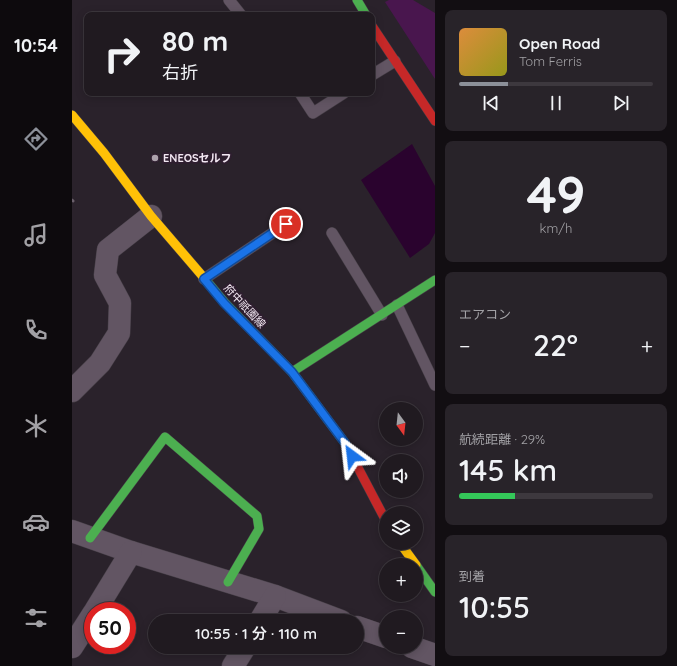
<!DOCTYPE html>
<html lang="ja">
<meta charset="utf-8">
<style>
:root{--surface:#201a20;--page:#282329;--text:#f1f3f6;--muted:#a2a1a5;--line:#3d383e;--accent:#8c9099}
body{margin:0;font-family:Quicksand,"Noto Sans JP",sans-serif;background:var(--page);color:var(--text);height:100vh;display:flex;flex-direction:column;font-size:15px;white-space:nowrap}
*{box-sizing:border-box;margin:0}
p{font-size:13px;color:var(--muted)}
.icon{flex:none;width:22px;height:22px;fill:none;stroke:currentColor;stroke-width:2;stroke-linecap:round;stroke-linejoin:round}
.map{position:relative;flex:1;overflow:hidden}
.drawer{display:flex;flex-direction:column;gap:10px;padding:10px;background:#120e12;width:242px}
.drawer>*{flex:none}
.top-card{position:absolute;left:12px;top:12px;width:291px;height:84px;border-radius:8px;box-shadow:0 2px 10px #0003,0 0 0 1px var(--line);background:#201a20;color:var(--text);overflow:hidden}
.needle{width:26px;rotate:165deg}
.tools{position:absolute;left:307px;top:402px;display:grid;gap:8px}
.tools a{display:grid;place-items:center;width:44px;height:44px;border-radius:50%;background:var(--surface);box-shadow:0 2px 10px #0003,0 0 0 1px var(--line);font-size:20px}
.speed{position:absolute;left:12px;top:602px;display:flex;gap:8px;font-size:20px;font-weight:700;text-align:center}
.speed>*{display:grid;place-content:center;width:52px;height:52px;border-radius:50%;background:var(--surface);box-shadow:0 2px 10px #0003,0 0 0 1px var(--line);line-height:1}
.speed .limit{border:6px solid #d22;background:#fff;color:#111}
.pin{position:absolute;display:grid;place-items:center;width:34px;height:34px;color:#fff;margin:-17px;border:2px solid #fff;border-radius:50%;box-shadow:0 1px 4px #0007}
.me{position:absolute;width:44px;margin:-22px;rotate:330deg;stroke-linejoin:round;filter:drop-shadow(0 0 3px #0008)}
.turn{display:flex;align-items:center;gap:14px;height:84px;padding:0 12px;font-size:18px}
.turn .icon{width:52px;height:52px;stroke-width:2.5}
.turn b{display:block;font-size:28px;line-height:34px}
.big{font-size:30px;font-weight:600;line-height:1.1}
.drawer .card{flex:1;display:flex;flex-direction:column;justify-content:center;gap:6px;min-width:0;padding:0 14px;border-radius:8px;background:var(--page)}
.drawer .dial{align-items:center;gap:0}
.dial b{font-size:52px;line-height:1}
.song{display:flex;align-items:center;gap:12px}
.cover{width:48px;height:48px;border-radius:6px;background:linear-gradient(135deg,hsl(30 70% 55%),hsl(60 70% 35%))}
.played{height:4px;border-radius:2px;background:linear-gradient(90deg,var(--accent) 25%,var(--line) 25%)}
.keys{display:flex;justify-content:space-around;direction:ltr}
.heat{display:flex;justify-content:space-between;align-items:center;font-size:22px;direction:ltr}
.charge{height:6px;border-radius:3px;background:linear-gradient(90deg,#34c759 29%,var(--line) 0)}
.trip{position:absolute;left:76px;top:614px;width:216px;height:40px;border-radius:20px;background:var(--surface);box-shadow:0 2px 10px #0003,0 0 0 1px var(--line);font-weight:600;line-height:40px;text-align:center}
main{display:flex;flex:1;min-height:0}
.dock{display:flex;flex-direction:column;width:72px;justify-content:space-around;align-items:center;background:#0d0a0d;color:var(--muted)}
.dock .icon{width:28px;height:28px}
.dock .on{color:var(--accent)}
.dock b{font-size:18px;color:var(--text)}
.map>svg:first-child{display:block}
.green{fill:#49164e}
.water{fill:#2a032e}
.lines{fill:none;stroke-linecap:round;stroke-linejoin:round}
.lane-casing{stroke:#453e46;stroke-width:12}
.street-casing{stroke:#453e46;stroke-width:23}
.fast-casing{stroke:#453e46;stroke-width:10}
.slow-casing{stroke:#453e46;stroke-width:10}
.jam-casing{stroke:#453e46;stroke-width:10}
.lane{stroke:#625563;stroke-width:11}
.street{stroke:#625563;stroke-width:22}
.fast{stroke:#4caf50;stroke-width:9}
.slow{stroke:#ffc107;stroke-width:9}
.jam{stroke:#c62828;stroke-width:9}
.rail{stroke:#6b606c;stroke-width:3}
.route-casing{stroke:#114b97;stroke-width:10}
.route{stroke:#1a73e8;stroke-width:7}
.poi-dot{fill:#aca2ac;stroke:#2e1e2f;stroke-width:1.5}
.labels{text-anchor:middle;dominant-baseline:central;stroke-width:4;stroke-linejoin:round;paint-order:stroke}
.poi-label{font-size:11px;font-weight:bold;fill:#f2e7f2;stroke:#2e1e2f;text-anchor:start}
.street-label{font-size:11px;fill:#f2e7f2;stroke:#2e1e2f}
</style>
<main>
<nav class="dock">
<b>10:54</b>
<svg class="icon on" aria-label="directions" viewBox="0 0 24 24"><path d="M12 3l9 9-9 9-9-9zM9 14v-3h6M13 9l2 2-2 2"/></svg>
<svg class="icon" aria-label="music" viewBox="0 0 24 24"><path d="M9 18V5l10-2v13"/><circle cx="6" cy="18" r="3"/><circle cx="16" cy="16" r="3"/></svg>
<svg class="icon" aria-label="phone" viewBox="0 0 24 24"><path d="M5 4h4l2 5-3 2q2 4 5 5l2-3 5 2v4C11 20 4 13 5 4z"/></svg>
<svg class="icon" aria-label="climate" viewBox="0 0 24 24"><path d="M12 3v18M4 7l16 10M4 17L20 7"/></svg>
<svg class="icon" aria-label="car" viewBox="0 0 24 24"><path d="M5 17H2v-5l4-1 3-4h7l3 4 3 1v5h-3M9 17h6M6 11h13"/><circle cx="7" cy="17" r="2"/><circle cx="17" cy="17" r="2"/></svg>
<svg class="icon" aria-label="filters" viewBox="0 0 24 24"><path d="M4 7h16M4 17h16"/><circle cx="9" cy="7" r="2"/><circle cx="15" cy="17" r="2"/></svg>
</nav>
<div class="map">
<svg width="363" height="666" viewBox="0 0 363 666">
<rect width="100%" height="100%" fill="#2a222b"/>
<polygon class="green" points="317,0 341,0 363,13 363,79 313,2"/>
<polygon class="water" points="340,144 363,186 363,233 357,244 338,258 289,180"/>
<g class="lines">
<g class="lane-casing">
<g id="lane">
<polyline points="157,0 169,15"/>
<polyline points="300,75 323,61"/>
<polyline points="228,93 241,113 272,93"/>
<polyline points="260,233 310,315"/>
<polyline points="132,279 214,224"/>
<polyline points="325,305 363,385"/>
</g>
</g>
<g class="street-casing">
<g id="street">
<polyline points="0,391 28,363 47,333 48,303 33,275 36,250 79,216"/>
<polyline points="0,531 59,552 203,596 269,621"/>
<polyline points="23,611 59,552"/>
<polyline points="188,621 203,596"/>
<polyline points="285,627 314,637"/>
<polyline points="0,647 21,614"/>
<polyline points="340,647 363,655"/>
<polyline points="161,666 173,647"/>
</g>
</g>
<g class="fast-casing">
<g id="fast">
<polyline points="285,0 294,15"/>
<polyline points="133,279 153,303 220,372 273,443"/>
<polyline points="220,372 363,280"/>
<polyline points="18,538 93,437 185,516 187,529 156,582"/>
<polyline points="344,565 363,592"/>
</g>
</g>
<g class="slow-casing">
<g id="slow">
<polyline points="0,115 32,153 79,216 133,279"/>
<polyline points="328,543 344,565"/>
</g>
</g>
<g class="jam-casing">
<g id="jam">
<polyline points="300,26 363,121"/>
<polyline points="273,443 314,521"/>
</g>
</g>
<use href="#lane" class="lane"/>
<use href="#street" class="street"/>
<use href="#fast" class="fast"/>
<use href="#slow" class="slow"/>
<use href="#jam" class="jam"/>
<polyline class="rail" points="0,200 1,201"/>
</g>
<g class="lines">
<g class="route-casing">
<polyline id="route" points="214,224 132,279 152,303 220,372 273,443 280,456"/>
</g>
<use href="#route" class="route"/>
</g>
<circle class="poi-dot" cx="83" cy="158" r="4"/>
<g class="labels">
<g class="poi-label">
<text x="91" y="158">ENEOSセルフ</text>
</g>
<g class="street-label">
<text transform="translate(173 306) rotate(47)">府中祇園線</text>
</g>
</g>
</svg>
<div class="tools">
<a><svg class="needle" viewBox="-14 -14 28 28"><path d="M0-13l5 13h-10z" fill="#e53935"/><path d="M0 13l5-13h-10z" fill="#a2a1a5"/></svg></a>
<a><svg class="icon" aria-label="sound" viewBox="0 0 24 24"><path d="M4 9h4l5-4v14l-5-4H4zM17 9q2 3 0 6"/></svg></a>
<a><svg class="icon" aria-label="layers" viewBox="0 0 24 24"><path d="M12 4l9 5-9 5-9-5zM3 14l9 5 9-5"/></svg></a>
<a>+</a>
<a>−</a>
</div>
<div class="speed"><div class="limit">50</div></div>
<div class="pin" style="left:214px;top:224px;background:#d93025"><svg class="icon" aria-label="arrive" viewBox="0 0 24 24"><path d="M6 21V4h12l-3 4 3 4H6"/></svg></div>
<svg class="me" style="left:280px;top:456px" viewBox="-20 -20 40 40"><path d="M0-17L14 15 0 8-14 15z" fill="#1a73e8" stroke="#fff" stroke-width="4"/></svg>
<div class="trip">10:55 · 1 分 · 110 m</div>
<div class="top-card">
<div class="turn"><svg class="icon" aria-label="right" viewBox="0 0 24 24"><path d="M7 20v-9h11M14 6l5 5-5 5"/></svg><div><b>80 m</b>右折</div></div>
</div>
</div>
<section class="drawer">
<div class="card">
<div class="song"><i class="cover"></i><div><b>Open Road</b><p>Tom Ferris</p></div></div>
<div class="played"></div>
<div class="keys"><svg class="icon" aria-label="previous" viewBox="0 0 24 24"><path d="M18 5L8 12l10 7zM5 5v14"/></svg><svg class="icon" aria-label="pause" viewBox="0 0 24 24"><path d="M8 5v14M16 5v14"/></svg><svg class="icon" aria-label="next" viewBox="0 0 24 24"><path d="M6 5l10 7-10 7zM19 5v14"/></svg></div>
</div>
<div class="card dial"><b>49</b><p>km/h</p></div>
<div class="card"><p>エアコン</p>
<div class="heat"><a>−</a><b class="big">22°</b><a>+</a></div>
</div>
<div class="card"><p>航続距離 · 29%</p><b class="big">145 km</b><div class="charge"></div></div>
<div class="card"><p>到着</p><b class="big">10:55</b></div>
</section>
</main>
